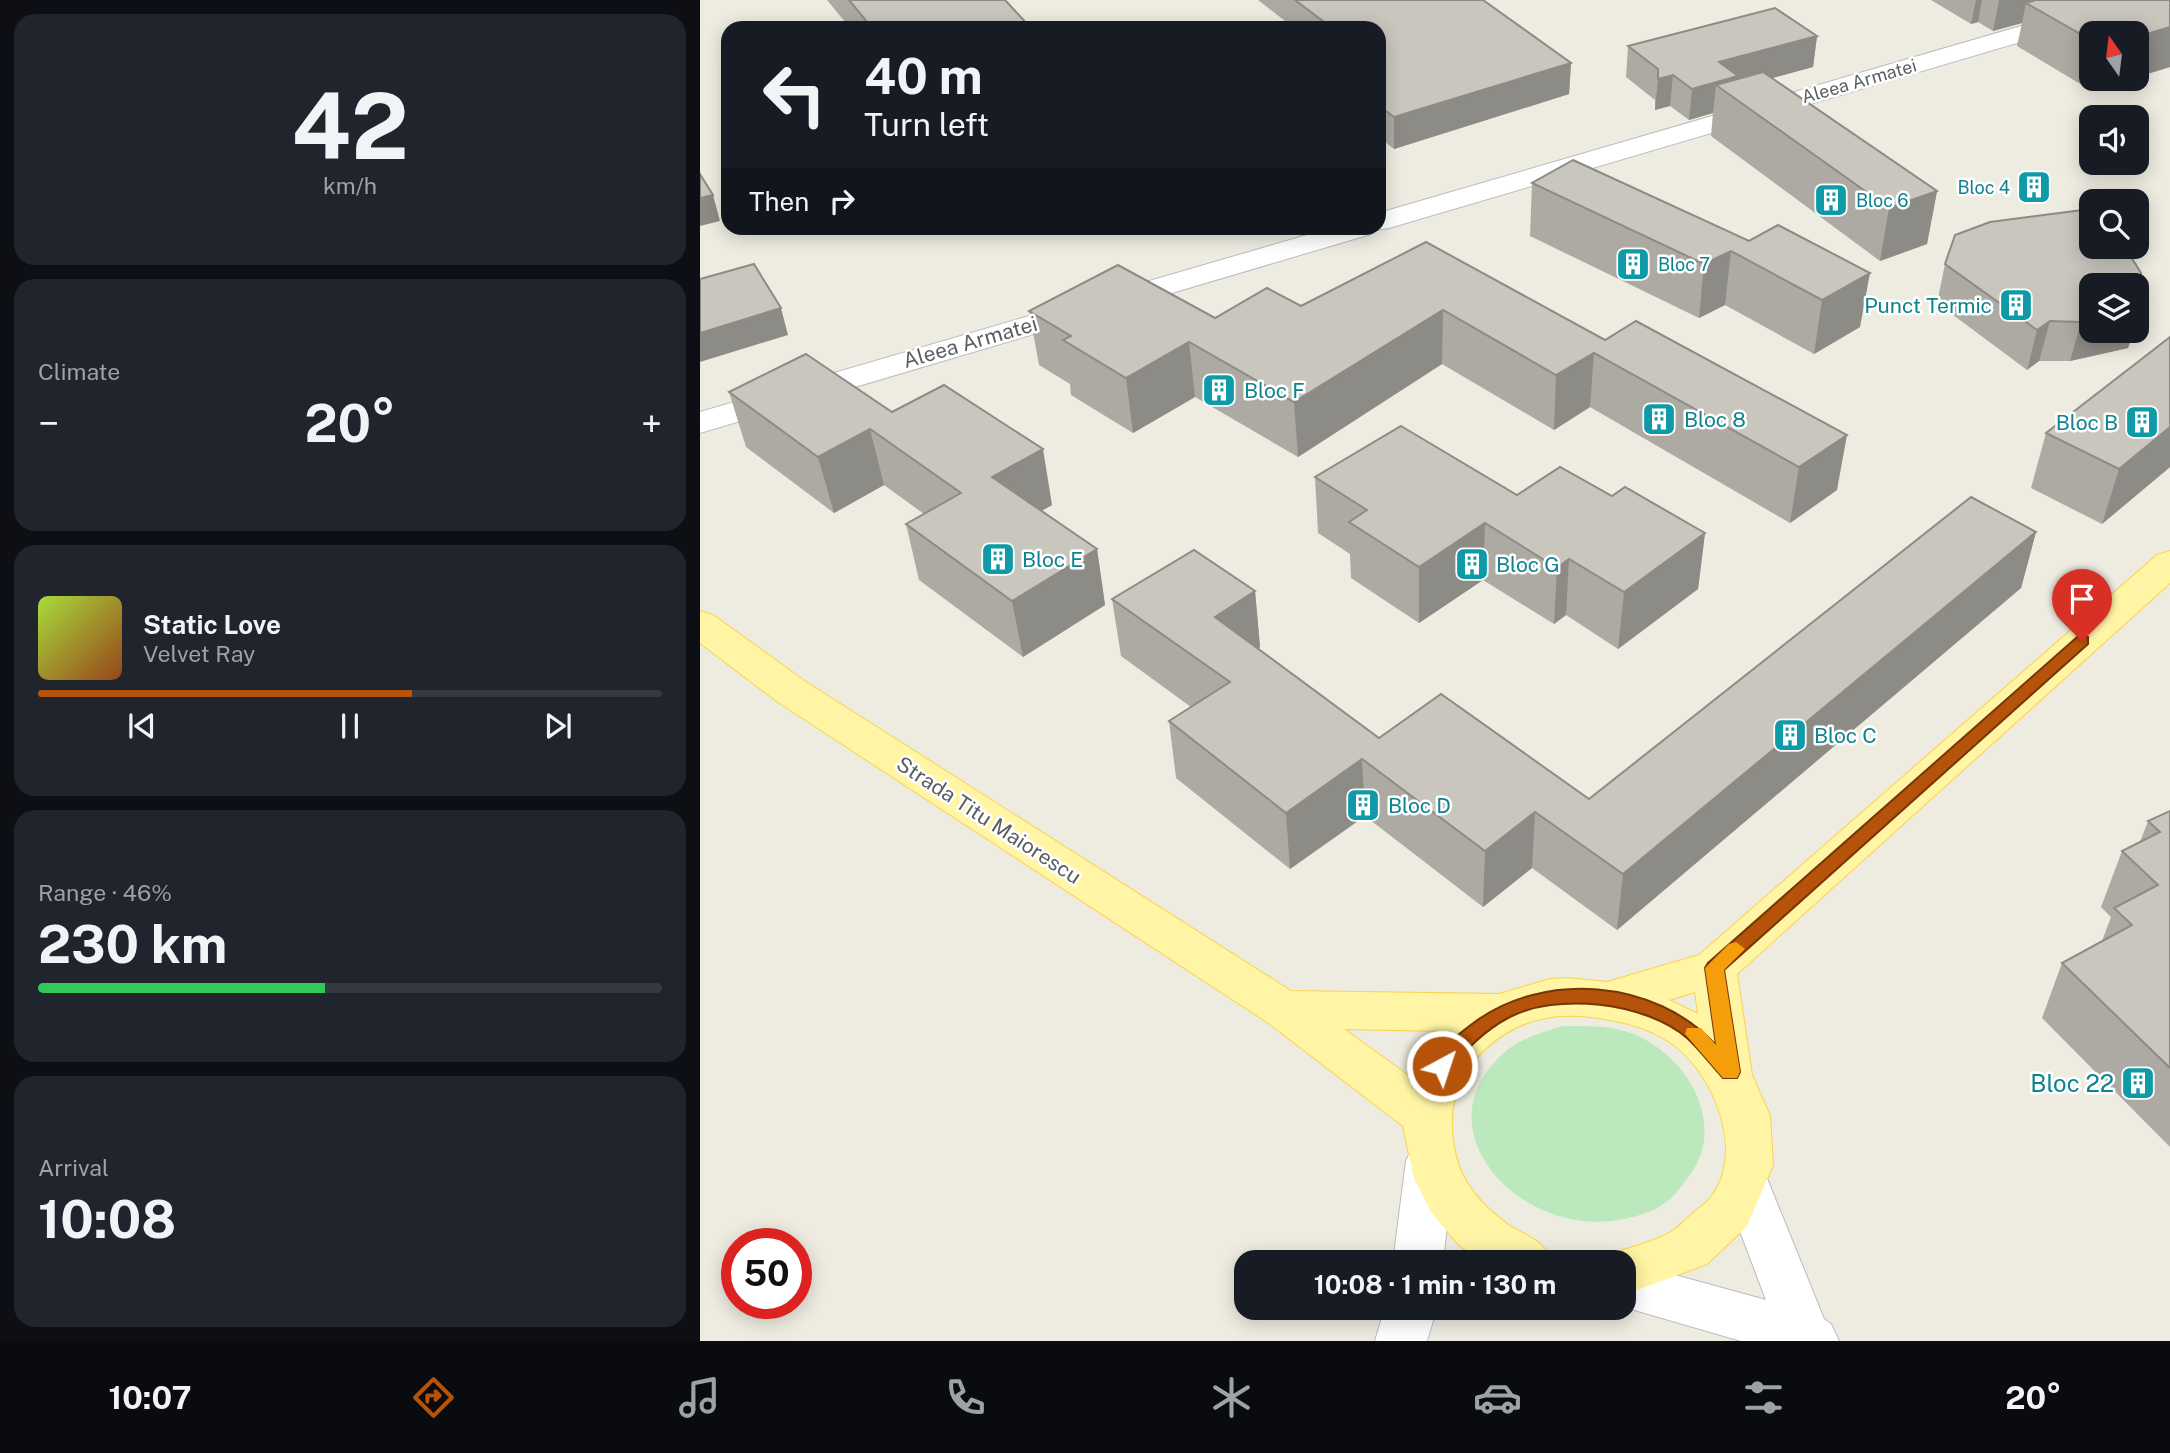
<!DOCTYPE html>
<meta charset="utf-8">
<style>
:root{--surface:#171b24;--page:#20242c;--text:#f1f3f6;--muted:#9ea1a6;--line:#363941;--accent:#b45309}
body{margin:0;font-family:"Public Sans",sans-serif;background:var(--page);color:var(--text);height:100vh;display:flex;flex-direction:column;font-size:26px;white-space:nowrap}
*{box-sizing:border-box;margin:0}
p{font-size:23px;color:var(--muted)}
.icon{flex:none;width:38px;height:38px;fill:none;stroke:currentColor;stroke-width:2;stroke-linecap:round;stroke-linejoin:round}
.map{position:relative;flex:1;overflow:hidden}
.sheet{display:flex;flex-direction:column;gap:14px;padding:14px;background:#0d0f14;width:700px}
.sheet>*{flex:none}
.top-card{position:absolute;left:21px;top:21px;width:665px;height:214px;border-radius:21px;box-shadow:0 4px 18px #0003;background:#171b24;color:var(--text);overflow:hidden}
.needle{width:46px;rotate:346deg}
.buttons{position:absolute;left:1379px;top:21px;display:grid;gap:14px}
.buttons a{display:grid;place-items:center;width:70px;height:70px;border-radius:14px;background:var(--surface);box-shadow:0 4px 18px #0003;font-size:35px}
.speed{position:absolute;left:21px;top:1228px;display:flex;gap:14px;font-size:35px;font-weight:700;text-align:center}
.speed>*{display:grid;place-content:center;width:91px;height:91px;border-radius:50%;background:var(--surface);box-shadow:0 4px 18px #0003;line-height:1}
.speed .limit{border:10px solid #d22;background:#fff;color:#111}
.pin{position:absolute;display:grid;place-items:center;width:60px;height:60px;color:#fff;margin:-72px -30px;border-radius:50% 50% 50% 0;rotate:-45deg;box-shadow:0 0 7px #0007}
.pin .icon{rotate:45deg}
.me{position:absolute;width:77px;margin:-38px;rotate:40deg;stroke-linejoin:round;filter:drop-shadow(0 0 5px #0008)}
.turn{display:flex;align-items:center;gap:24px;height:147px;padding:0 28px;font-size:32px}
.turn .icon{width:91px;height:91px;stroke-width:2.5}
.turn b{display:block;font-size:49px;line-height:60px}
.then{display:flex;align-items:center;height:66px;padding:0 28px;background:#0003;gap:14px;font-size:26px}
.big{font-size:52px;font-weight:700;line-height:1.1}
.sheet .card{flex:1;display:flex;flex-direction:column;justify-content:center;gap:10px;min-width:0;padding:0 24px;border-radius:21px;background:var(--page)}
.sheet .dial{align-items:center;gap:0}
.dial b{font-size:91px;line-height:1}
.song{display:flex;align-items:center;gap:21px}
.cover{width:84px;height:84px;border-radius:10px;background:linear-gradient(135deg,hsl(80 70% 55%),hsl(20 70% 35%))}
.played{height:7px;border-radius:4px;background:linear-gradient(90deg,var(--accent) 60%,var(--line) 60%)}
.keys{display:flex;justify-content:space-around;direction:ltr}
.heat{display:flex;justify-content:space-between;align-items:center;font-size:38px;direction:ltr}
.charge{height:10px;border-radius:5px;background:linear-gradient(90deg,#34c759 46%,var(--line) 0)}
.trip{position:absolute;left:534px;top:1250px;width:402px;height:70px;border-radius:21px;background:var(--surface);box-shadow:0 4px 18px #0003;font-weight:700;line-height:70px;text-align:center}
.dock{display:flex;height:112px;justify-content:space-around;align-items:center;background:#090b0e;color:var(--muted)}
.dock .icon{width:49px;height:49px}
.dock .active{color:var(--accent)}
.dock b{font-size:32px;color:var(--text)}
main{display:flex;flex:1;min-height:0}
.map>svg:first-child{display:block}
.green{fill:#bce8be}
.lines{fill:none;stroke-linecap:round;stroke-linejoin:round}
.minor-casing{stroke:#b9bcc1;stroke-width:2}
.major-casing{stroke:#fad34e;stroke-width:2}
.minor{fill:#fff;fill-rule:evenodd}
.major{fill:#fff5a5;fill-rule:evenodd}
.wall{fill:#adaaa3}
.shaded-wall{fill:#8d8b85}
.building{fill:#c9c6be;stroke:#8d8b85;stroke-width:2}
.route{fill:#b45309;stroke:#753606;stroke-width:2}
.slow{fill:#f59e0b}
.labels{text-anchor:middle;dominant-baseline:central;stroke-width:5;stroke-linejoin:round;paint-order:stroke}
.far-street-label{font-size:18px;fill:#5a5e63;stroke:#fff}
.far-culture-label{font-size:18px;fill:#0d838f;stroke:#fff;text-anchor:start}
.culture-label{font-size:21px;fill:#0d838f;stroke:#fff;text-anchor:start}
.street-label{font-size:21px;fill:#5a5e63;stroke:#fff}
.near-culture-label{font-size:24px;fill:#0d838f;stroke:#fff;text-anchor:end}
</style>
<main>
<section class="sheet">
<div class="card dial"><b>42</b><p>km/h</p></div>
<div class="card"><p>Climate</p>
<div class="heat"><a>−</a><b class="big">20°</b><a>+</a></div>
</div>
<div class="card">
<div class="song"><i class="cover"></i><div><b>Static Love</b><p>Velvet Ray</p></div></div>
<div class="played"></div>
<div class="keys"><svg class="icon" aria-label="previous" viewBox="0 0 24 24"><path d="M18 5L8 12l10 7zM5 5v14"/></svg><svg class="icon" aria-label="pause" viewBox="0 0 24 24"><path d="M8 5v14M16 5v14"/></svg><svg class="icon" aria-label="next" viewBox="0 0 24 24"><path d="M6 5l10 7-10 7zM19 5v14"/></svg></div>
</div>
<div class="card"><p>Range · 46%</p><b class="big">230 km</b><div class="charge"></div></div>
<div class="card"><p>Arrival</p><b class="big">10:08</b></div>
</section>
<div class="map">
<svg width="1470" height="1341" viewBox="0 0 1470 1341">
<rect width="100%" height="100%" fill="#eeece1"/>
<path class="green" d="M 863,1026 C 886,1026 909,1025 931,1033 C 973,1049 1009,1093 1004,1140 C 1002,1161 988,1179 974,1195 C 961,1210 937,1217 918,1220 C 820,1237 717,1128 805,1052 C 821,1038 843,1032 863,1026 Z"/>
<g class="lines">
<g class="minor-casing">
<g id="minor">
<polygon points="1410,0 1449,0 1446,5 689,228 675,230 671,234 0,433 0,412 631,228 679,228 679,213"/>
<polygon points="730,1140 747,1146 754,1161 743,1262 693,1262 706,1161 713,1146"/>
<polygon points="1045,1159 1062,1166 1124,1319 1131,1324 1139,1341 1041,1341 924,1307 924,1262 921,1262 924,1261 1066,1300 1021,1181 1028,1166"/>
<polygon points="685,1307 737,1307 727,1341 675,1341"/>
</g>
</g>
<g class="major-casing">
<path id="major" d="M 1470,551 L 1470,583 L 1037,974 L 1052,1075 L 1070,1116 L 1073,1165 L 1047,1226 L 1007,1264 L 924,1295 L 924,1262 L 903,1262 L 906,1256 C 927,1248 952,1243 971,1232 C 978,1228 985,1220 991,1215 C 997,1209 1006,1204 1011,1197 C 1046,1151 1014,1073 971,1043 C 946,1026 920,1021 891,1017 C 850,1012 815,1021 784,1050 C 753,1080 746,1115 756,1156 C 763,1186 786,1209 810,1226 C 830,1238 843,1240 853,1262 L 781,1262 L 757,1243 L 731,1212 L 714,1178 L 703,1126 L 567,1022 L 78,702 L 0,643 L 0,611 L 13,615 L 106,682 L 591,991 L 799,994 L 850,979 L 867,978 L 907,982 L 999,955 L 1457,555 ZM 995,992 L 998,1014 L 969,1000 ZM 644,1029 L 744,1031 L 726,1052 L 713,1079 Z"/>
</g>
<use href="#minor" class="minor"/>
<use href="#major" class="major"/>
</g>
<g class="wall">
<polygon points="127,0 305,0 331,28 150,28"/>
<polygon points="558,0 783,0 871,63 869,94 694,149 679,137 679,28 594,28"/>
<polygon points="1231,0 1470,0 1470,67 1437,77 1437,33 1391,33 1391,79 1431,79 1392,91 1317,46 1322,23 1293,31 1278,22 1271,24"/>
<polygon points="1117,36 1113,67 1072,78 1237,191 1227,244 1180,261 1011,136 1013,113 989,120 970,106 955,110 955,100 926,77 928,46"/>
<polygon points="832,183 1049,241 1160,327 1114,354 1025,305 999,318 830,236"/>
<polygon points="1290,222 1391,331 1434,331 1428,348 1370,361 1339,361 1327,370 1237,303 1245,264"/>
<polygon points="726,242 1137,490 1090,523 890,407 854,430 742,364 598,457 495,397 433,433 371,395 370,384 339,365 329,311 515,318 601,306"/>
<polygon points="1470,337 1470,467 1402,524 1331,488 1346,433"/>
<polygon points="29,392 192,412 352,505 341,511 397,549 405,605 323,657 219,580 206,524 224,514 184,485 134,513 46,447"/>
<polygon points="615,477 817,495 912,496 1005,533 998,589 918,649 866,615 854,624 783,580 719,623 651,578 650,554 618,533"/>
<polygon points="1336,532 1321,588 917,930 832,868 783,907 665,816 590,869 476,778 469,721 491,707 421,656 412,599 555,591 560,647 558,649 679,738 889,799"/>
<polygon points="1470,811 1470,1147 1342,1018 1362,963 1402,941 1411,917 1401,907 1422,851 1440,842 1448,821"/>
</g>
<g class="shaded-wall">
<polygon points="1276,0 1282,0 1278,22 1271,24"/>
<polygon points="1299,0 1401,0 1326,3 1322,23 1293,31"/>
<polygon points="1470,27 1470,67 1437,77 1437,37"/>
<polygon points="1117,36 1113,67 1036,88 1016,85 1013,113 989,120 992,89 1019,62"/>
<polygon points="871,63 869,94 694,149 694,117"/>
<polygon points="973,75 970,106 955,110 958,79"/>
<polygon points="1395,79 1431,79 1392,91"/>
<polygon points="1237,191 1227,244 1180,261 1189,208"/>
<polygon points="13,195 20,221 0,226 0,198"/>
<polygon points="1031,251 1025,305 999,318 1004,264"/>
<polygon points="1170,273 1160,327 1114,354 1122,300"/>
<polygon points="81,308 88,335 0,362 0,333"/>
<polygon points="1440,309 1437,320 1437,310"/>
<polygon points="743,310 742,364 598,457 594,402"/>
<polygon points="1391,319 1391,331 1434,331 1428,348 1370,361 1381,322"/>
<polygon points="1350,321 1339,361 1327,370 1337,330"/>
<polygon points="489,342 495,397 433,433 426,378"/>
<polygon points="894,353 890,407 854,430 856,375"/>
<polygon points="1470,427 1470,467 1402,524 1419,469"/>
<polygon points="170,429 184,485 134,513 118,457"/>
<polygon points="1147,435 1137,490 1090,523 1099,467"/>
<polygon points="343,449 352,505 303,533 292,477"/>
<polygon points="785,523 783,580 719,623 719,567"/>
<polygon points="1336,532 1321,588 917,930 923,874"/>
<polygon points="1005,533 998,589 918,649 924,592"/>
<polygon points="397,549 405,605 323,657 312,601"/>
<polygon points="869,559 866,615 854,624 857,568"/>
<polygon points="555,591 560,647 521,674 515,617"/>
<polygon points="662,759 665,816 590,869 586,813"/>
<polygon points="835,812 832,868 783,907 785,851"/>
</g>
<g class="building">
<polygon points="149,0 305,0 331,28 172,28"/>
<polygon points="595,0 783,0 871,63 694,117 679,106 679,28 632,28"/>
<polygon points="1336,0 1470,0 1470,27 1437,37 1437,33 1391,33 1391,40 1326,3"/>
<polygon points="1075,8 1117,36 1019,62 1038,76 992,89 973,75 958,79 958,69 928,46"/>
<polygon points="1063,72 1237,191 1189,208 1016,85"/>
<polygon points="873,160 1049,241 1078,225 1170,273 1122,300 1031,251 1004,264 832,183"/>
<polygon points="0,174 13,195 0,198"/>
<polygon points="1391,209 1391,247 1425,247 1441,273 1440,309 1437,310 1437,285 1391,285 1391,319 1381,322 1350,321 1337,330 1245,264 1255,235 1290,222"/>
<polygon points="726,242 905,340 936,321 1147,435 1099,467 894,353 856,375 743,310 594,402 489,342 426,378 363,340 371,336 329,311 418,265 515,318 567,288 601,306"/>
<polygon points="54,264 81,308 0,333 0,279"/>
<polygon points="1470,337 1470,427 1419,469 1346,433"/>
<polygon points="106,354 192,412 244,385 343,449 292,477 397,549 312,601 206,524 261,493 170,429 118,457 29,392"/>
<polygon points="701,426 817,495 860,467 912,496 925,487 1005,533 924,592 869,559 857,568 785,523 719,567 649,522 667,510 615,477"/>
<polygon points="1271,497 1336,532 923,874 835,812 785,851 662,759 586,813 469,721 530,682 412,599 494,550 555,591 515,617 679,738 741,694 889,799"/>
<polygon points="1470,811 1470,1068 1362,963 1432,925 1414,908 1458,885 1422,851 1460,832 1448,821"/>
</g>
<path class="route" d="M 1382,635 L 1388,637 L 1388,644 L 1024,970 L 1040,1072 L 1037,1078 L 1023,1078 C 1011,1065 1000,1050 987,1038 C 945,1002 856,992 808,1018 C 784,1031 764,1051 748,1072 L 735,1072 L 732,1066 C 741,1048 756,1036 772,1024 C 843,970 955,979 1016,1045 L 1005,968 L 1008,963 L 1377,637 Z"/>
<polygon class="slow" points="1036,942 1045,949 1024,970 1040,1072 1037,1078 1023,1078 985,1034 987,1028 1001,1028 1016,1045 1005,968 1029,944"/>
<defs>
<g id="building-square" transform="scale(1.75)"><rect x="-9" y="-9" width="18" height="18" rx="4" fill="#0f9aa8" stroke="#fff"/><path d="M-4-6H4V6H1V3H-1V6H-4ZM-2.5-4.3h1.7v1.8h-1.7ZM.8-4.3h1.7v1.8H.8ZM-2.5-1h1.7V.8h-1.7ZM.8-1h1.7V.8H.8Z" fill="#fff"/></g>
</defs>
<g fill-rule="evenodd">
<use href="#building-square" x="1334" y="187"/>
<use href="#building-square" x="1131" y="200"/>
<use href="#building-square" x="933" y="264"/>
<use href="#building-square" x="1316" y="305"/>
<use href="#building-square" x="519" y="390"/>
<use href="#building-square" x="959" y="419"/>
<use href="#building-square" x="1442" y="422"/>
<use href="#building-square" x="298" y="559"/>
<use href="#building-square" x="772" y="564"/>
<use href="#building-square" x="1090" y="735"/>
<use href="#building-square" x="663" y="805"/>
<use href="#building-square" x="1438" y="1083"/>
</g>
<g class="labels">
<g class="far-street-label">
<text transform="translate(1159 81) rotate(-16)">Aleea Armatei</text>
</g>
<g class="far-culture-label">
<text x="1310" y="187" text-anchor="end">Bloc 4</text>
<text x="1156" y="200">Bloc 6</text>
<text x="958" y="264">Bloc 7</text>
</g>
<g class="culture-label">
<text x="1292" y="305" text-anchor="end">Punct Termic</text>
<text x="544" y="390">Bloc F</text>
<text x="984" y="419">Bloc 8</text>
<text x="1418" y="422" text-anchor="end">Bloc B</text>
<text x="322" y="559">Bloc E</text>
<text x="796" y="564">Bloc G</text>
<text x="1114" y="735">Bloc C</text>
<text x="688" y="805">Bloc D</text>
</g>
<g class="street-label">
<text transform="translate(270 342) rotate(-16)">Aleea Armatei</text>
<text transform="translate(289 820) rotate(33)">Strada Titu Maiorescu</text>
</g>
<g class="near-culture-label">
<text x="1414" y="1083">Bloc 22</text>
</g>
</g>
</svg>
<div class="buttons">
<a><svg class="needle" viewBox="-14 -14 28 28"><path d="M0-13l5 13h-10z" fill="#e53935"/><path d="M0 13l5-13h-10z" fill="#9ea1a6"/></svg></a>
<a><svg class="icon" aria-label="sound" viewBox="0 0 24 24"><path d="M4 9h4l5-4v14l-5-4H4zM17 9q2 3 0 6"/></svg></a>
<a><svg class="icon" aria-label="search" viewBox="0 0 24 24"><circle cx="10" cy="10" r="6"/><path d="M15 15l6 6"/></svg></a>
<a><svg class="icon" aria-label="layers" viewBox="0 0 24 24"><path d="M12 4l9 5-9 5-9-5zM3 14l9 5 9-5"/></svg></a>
</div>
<div class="speed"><div class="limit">50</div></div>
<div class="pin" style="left:1382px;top:641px;background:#d93025"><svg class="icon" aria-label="arrive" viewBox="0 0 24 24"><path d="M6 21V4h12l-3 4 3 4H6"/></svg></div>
<svg class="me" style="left:742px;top:1066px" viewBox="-20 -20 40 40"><circle r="17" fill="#b45309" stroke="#fff" stroke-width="3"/><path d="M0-11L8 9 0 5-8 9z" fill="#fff"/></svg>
<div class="trip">10:08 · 1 min · 130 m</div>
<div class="top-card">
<div class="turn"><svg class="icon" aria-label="left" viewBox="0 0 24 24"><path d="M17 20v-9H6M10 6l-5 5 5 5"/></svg><div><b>40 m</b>Turn left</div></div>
<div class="then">Then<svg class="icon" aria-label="right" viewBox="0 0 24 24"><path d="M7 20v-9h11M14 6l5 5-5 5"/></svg></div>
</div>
</div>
</main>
<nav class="dock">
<b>10:07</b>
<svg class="icon active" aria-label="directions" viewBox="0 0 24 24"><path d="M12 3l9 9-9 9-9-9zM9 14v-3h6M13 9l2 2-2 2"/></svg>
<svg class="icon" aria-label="music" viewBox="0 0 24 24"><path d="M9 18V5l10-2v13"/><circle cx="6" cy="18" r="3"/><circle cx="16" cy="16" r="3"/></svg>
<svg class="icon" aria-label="phone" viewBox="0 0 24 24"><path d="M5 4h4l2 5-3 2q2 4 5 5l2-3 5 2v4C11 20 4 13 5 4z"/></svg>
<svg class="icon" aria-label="climate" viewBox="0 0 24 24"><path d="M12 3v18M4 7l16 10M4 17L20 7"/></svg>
<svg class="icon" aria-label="car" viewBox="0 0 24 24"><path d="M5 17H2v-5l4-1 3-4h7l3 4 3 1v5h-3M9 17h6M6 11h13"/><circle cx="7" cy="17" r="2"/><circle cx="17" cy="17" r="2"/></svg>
<svg class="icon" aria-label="filters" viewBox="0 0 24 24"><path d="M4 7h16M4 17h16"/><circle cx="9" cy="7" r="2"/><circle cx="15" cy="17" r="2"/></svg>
<b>20°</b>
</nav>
